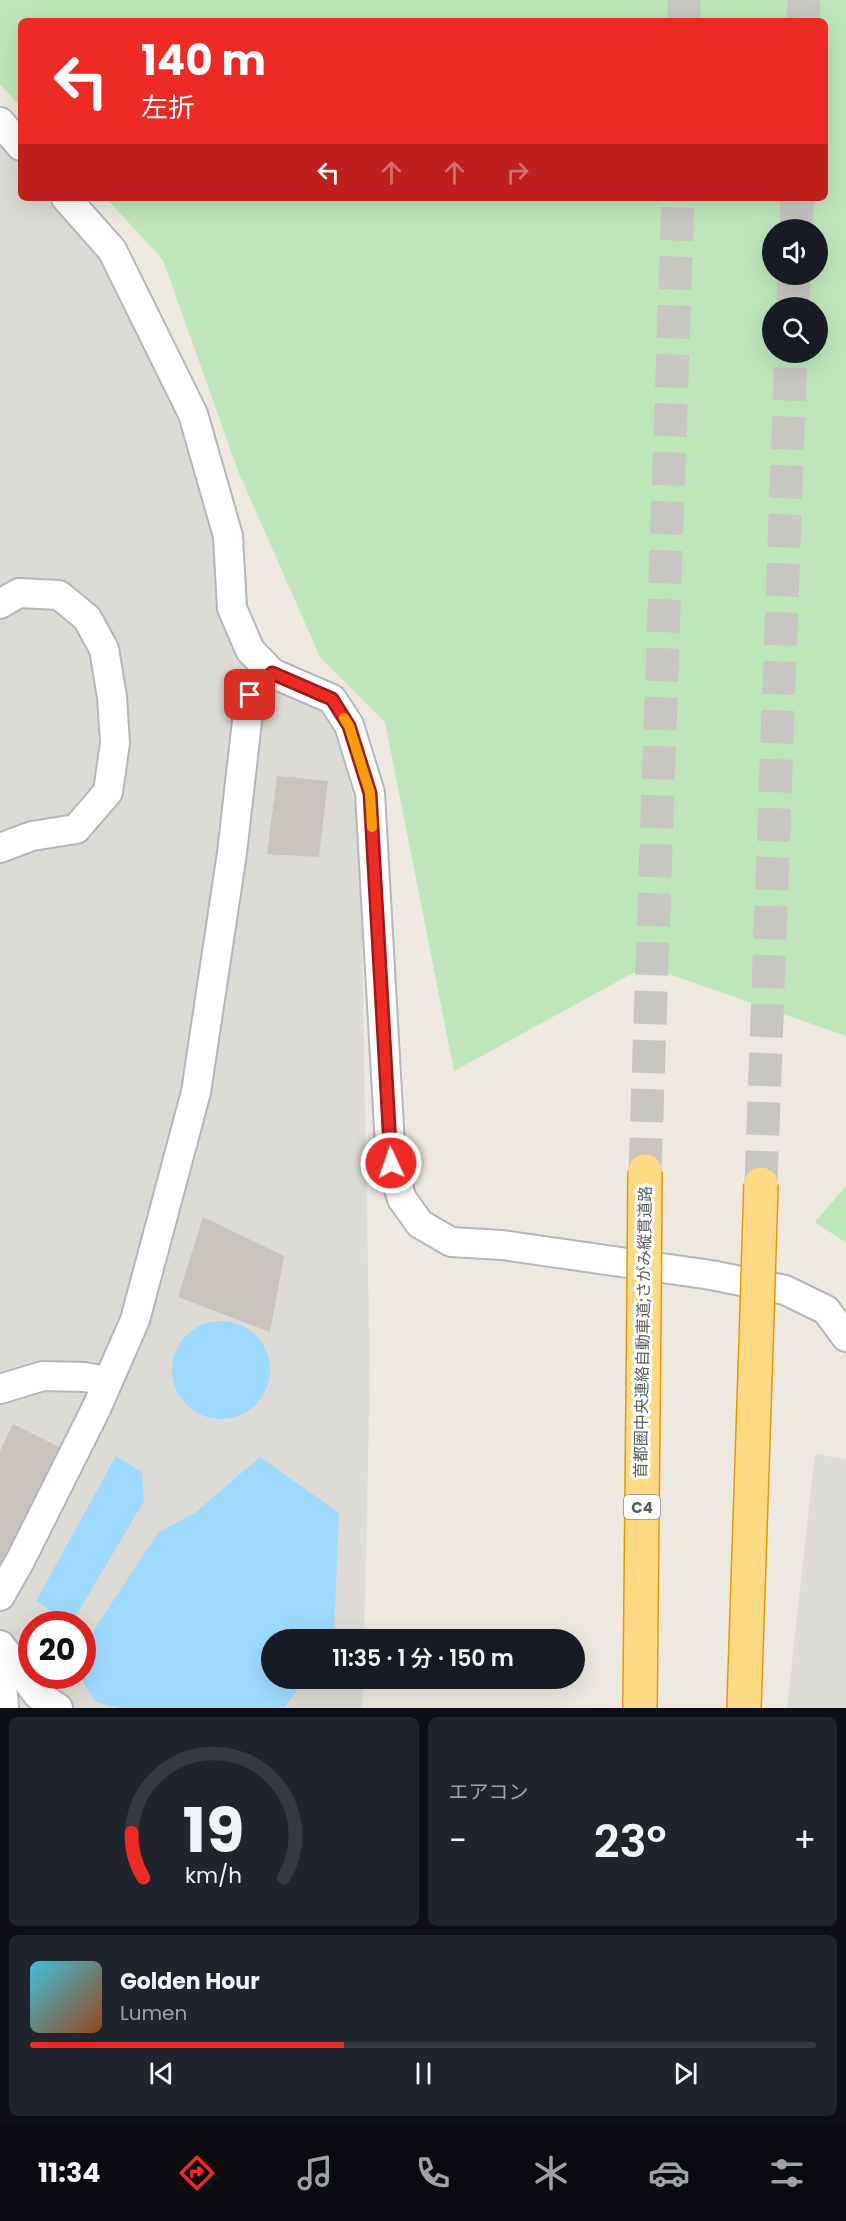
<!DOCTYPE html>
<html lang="ja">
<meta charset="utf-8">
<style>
:root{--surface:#171b24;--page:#20242c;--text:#f1f3f6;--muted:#9ea1a6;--line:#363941;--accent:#ee2a25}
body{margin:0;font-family:Poppins,"Noto Sans JP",sans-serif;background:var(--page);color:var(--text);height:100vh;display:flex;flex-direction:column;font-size:22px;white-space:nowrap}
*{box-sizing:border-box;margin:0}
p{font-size:20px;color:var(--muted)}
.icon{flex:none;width:33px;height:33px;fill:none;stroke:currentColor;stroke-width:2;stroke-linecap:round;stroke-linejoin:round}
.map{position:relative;height:1708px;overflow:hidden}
.panel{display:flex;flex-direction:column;gap:9px;padding:9px;background:#0d0f14;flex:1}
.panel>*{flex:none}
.banner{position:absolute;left:18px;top:18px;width:810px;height:183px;border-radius:9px;box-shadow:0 6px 24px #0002;background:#ee2a25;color:#fff;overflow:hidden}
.fabs{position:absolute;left:762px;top:219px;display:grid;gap:12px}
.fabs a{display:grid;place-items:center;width:66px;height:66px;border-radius:50%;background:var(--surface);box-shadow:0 6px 24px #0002;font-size:30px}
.speed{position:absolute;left:18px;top:1611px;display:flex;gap:12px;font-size:30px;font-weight:700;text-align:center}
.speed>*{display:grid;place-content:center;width:78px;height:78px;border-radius:50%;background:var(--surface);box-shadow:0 6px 24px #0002;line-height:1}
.speed .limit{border:9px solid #d22;background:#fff;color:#111}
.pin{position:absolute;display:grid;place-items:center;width:51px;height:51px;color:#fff;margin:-26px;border-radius:12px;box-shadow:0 3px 9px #0006}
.me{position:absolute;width:66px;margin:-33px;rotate:357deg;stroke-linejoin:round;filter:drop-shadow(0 0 4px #0008)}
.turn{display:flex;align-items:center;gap:21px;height:126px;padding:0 24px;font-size:27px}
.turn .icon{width:78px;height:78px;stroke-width:2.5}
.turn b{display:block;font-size:42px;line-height:51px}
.lanes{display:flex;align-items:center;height:57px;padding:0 24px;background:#0003;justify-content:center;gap:30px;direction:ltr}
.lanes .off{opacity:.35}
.big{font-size:45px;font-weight:600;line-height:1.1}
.panel .card{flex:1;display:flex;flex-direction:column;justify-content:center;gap:9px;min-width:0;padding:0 21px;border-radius:9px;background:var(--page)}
.panel .dial{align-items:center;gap:0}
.dial svg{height:156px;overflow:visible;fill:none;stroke:var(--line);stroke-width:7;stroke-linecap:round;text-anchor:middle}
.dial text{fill:var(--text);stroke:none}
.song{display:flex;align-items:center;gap:18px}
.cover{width:72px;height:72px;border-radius:9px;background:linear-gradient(135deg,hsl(190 70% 55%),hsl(20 70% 35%))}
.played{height:6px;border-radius:3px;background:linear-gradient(90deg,var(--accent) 40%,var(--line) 40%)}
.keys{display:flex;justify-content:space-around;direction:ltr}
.heat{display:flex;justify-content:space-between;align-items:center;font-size:33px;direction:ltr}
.panel .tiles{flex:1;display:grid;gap:9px;grid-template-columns:1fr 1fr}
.card:last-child{grid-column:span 2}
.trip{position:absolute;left:261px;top:1629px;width:324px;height:60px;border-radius:30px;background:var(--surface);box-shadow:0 6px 24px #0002;font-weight:600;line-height:60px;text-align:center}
.dock{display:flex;height:96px;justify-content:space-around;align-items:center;background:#090b0e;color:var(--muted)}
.dock .icon{width:42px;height:42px}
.dock .selected{color:var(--accent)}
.dock b{font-size:27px;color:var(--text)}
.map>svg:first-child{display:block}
.industrial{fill:#dddbd5;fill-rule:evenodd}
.green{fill:#bee6bb;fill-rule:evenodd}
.water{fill:#9edaff}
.building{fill:#c8c4bd}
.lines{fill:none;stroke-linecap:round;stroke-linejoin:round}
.highway-tunnel{stroke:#c8c6c0;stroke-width:33;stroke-dasharray:33 16;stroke-linecap:butt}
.minor-casing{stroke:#b3b7bc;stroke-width:32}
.highway-casing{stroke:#ed9600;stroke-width:36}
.minor{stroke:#fff;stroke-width:28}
.highway{stroke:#ffda85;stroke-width:33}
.highway-bridge-casing{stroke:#ed9600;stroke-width:36;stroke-linecap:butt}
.highway-bridge{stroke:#ffda85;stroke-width:33}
.route-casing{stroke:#9b1b18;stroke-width:15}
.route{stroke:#ee2a25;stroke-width:10}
.slow{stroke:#f59e0b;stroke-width:10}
.labels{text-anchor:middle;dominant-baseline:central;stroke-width:6;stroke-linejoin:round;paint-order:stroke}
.shield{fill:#fff;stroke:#8b8e91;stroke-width:1.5}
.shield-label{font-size:15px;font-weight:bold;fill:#595d62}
.street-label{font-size:16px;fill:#595d62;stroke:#fff}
</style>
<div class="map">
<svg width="846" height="1708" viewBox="0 0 846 1708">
<rect width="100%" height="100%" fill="#ede9e0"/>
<g class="industrial">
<path d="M 0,133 L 21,158 L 21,198 L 55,198 L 101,252 L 181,417 L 206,496 L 227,614 L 265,690 L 293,698 L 321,712 L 342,744 L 360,833 L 370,1378 L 364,1639 L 272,1640 L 272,1678 L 363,1679 L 362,1708 L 0,1708 ZM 32,1624 L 82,1624 L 82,1676 L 32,1676 Z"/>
<polygon points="815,1454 846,1459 846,1708 787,1708"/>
</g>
<g class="green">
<path d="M 0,0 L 846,0 L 846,1036 L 646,966 L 454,1071 L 385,722 L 320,657 L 238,471 L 163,260 L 106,198 L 825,198 L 825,21 L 21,21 L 21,107 L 0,84 ZM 772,230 L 818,230 L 818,274 L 772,274 ZM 772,308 L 818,308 L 818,352 L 772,352 Z"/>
<polygon points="846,1186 846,1243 815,1222"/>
</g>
<g class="water">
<circle cx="221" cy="1370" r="49"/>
<polygon points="116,1456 142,1472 144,1501 71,1624 36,1601"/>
<polygon points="260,1457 339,1513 334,1636 332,1639 272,1640 272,1678 305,1679 284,1708 118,1708 96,1702 79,1676 82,1676 83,1659 94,1630 158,1533 196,1512"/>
</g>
<g class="building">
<polygon points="277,776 328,781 319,857 267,854"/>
<polygon points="203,1217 284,1256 270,1332 178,1297"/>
<polygon points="13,1424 61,1448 0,1570 0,1451"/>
</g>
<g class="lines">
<g class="highway-tunnel">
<polyline points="684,21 684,0"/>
<polyline points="803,21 804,0"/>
<polyline points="796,230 797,198"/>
<polyline points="793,308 794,274"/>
<polyline points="645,1171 678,198"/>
<polyline points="761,1184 791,352"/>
</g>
<g class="minor-casing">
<g id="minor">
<polyline points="0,122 21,146"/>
<polyline points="66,198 112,250 193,414 228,536 232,608 250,650 272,673 332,699 349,725 370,793 391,1163 402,1199 420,1224 451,1242 502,1245 711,1275 785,1290 826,1310 846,1337"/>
<polyline points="0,604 19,593 59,595 87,618 104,649 112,697 115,743 108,792 76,829 32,836 0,848"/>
<polyline points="0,1389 43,1376 84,1377 108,1381"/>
<polyline points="0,1596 20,1561 96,1409 135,1320 196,1092 232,853 250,695 272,673"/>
<polyline points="0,1645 38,1695 58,1708"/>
<polyline points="0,1660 4,1708"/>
</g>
</g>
<g class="highway-casing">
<g id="highway">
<polyline points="640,1708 644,1305"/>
<polyline points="744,1708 757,1314"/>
</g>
</g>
<use href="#minor" class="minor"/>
<use href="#highway" class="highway"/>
<g class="highway-bridge-casing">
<g id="highway-bridge">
<polyline points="644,1305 645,1171"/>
<polyline points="757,1314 761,1184"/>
</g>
</g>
<use href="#highway-bridge" class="highway-bridge"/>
</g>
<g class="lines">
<g class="route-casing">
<polyline id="route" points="250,695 272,673 332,699 349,726 370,793 391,1163"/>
</g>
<use href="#route" class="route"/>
<polyline class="slow" points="344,718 349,726 370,793 372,827"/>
</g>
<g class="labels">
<rect class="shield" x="624" y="1495" width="36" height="24" rx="4.5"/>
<g class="shield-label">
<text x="642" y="1507">C4</text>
</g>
<g class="street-label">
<text transform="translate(643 1332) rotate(-89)">首都圏中央連絡自動車道;さがみ縦貫道路</text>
</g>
</g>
</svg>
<div class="fabs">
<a><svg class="icon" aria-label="sound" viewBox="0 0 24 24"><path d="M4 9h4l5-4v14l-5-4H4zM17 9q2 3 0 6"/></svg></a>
<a><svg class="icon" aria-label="search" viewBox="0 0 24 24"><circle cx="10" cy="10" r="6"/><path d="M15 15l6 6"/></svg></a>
</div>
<div class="speed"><div class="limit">20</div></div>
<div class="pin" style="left:250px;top:695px;background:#d93025"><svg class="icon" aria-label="arrive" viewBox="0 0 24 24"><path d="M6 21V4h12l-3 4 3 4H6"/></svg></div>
<svg class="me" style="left:391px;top:1163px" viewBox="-20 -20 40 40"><circle r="17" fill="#ee2a25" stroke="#fff" stroke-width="3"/><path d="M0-11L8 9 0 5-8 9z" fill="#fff"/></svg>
<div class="trip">11:35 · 1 分 · 150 m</div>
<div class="banner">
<div class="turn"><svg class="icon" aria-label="left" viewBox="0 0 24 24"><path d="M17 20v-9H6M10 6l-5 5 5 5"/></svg><div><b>140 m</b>左折</div></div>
<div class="lanes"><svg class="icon" aria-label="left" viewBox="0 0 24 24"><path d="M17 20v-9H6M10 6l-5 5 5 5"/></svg><svg class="icon off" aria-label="ahead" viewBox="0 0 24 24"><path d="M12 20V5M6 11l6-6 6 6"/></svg><svg class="icon off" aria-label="ahead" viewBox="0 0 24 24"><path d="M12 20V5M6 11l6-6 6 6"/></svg><svg class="icon off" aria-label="right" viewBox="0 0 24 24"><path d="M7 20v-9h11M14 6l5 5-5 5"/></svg></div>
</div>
</div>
<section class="panel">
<div class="tiles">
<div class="card dial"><svg viewBox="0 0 100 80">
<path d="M14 69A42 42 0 1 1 86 69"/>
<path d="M14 69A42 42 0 0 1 8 46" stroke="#ee2a25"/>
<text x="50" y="56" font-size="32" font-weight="700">19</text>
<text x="50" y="72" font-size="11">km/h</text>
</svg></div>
<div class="card"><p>エアコン</p>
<div class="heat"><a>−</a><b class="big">23°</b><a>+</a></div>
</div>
<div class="card">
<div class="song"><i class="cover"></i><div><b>Golden Hour</b><p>Lumen</p></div></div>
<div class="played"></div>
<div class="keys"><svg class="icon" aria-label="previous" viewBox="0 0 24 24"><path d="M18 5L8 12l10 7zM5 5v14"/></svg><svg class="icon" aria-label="pause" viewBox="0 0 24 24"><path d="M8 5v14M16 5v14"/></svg><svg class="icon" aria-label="next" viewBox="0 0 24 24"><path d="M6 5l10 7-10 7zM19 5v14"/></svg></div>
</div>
</div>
</section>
<nav class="dock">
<b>11:34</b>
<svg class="icon selected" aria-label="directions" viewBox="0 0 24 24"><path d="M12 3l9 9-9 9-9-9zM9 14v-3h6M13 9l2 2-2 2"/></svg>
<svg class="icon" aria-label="music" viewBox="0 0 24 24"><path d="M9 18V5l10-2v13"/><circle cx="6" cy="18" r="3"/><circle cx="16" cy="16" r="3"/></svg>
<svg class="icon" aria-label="phone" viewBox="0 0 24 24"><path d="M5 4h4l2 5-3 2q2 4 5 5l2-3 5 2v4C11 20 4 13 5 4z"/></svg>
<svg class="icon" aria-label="climate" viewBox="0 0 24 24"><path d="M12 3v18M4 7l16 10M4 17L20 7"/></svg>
<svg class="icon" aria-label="car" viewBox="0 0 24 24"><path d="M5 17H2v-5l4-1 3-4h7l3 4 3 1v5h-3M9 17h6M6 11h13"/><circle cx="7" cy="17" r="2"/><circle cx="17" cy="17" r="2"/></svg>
<svg class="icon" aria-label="filters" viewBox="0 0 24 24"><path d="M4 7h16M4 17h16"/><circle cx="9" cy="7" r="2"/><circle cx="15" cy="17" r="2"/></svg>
</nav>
